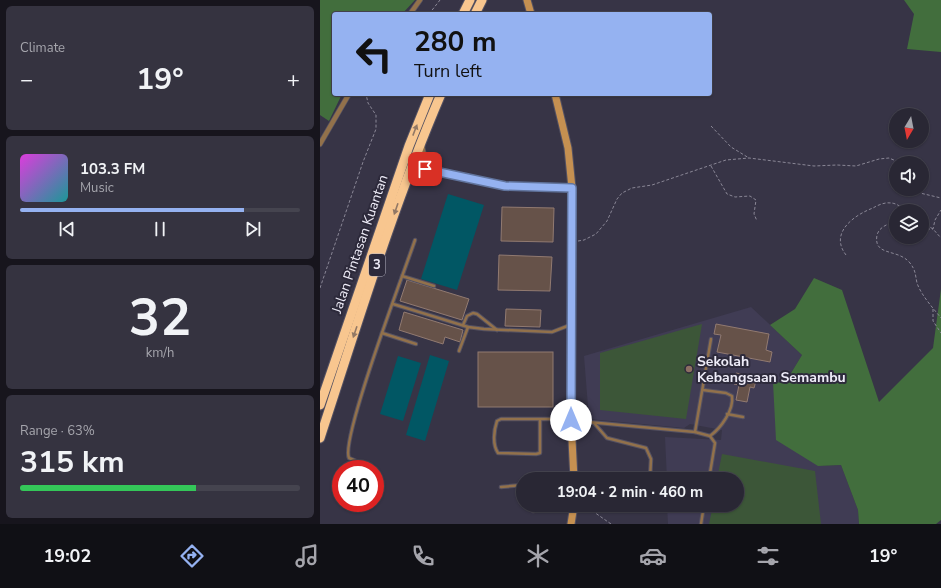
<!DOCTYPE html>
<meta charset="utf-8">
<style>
:root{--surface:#292734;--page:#353340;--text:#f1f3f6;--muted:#a5a5ac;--line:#45444f;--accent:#95b2f1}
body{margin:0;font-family:"Nunito Sans",sans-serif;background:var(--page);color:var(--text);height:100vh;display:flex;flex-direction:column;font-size:15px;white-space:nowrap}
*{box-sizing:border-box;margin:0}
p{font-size:13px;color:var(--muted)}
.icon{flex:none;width:22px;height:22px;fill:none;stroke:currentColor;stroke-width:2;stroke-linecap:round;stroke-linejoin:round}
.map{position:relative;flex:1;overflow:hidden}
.drawer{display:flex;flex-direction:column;gap:6px;padding:6px;background:#17151d;width:320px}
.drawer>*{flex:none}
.hud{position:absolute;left:12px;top:12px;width:380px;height:84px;border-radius:4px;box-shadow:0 1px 3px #0004,0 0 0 1px var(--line);background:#95b2f1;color:#111;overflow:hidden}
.needle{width:26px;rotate:190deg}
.tools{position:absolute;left:569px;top:108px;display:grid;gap:8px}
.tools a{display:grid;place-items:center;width:40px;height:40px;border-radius:50%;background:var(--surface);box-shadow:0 1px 3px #0004,0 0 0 1px var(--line);font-size:20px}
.speed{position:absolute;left:12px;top:460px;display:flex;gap:8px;font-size:20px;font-weight:700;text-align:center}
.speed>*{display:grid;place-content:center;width:52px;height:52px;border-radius:50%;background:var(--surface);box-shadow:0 1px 3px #0004,0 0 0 1px var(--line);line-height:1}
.speed .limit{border:6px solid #d22;background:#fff;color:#111}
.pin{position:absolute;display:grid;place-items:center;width:34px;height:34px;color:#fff;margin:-17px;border-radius:8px;box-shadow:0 2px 6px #0006}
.me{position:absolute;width:44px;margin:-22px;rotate:0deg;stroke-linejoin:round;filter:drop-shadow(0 0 3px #0008)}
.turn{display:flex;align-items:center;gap:14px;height:84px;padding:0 16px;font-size:18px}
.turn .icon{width:52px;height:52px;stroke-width:2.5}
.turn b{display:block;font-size:28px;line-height:34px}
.big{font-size:30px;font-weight:700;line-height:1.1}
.drawer .widget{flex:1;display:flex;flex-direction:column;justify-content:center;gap:6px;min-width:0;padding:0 14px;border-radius:6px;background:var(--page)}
.drawer .dial{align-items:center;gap:0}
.dial b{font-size:52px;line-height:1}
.song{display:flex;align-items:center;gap:12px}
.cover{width:48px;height:48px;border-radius:6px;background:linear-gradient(135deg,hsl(300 70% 55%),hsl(180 70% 35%))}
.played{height:4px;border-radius:2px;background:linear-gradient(90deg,var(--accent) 80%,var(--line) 80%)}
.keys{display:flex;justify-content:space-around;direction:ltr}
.heat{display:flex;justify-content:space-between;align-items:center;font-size:22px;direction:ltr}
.charge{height:6px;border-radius:3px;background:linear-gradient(90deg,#34c759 63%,var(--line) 0)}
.trip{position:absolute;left:196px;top:472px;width:228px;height:40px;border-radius:20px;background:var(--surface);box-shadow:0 1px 3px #0004,0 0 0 1px var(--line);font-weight:700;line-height:40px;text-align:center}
.dock{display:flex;height:64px;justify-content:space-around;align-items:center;background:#101015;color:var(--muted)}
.dock .icon{width:28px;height:28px}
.dock .current{color:var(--accent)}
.dock b{font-size:18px;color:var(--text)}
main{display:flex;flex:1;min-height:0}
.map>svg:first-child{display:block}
.built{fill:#403c54}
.green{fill:#3c5638}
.forest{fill:#426e3d}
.water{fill:#015764}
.building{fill:#665249;stroke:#917a71}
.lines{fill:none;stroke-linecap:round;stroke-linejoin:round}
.lane-casing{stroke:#545162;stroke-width:4.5}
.street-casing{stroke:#545162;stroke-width:6}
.secondary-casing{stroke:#545162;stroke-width:9}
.highway-casing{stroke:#545162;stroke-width:11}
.path{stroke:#8a8796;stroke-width:1;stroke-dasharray:3 2;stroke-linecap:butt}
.lane{stroke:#92714b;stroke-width:2.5}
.street{stroke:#92714b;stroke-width:4.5}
.secondary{stroke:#c59051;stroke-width:7}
.highway{stroke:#f8c68f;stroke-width:9}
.oneway{fill:#927865}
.route-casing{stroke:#61749d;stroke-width:10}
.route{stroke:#95b2f1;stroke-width:7}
.education-dot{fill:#8d6e63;stroke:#2d2a3b;stroke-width:1.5}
.labels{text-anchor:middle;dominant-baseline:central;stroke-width:4;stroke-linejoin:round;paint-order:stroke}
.shield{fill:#2d2a3b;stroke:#b4b2bf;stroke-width:1}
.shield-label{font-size:13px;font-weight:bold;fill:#eeecf8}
.street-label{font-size:14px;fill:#eeecf8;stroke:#2d2a3b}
.poi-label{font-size:14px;font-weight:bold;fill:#eeecf8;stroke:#2d2a3b;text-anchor:start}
</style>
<main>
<section class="drawer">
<div class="widget"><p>Climate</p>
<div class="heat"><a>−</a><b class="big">19°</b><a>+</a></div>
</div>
<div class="widget">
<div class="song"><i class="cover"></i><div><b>103.3 FM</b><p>Music</p></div></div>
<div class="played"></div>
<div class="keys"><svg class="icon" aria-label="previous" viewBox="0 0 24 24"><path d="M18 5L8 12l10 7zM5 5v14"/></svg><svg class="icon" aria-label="pause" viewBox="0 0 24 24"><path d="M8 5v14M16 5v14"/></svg><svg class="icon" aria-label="next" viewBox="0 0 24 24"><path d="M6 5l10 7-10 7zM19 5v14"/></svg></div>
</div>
<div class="widget dial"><b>32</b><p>km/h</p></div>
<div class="widget"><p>Range · 63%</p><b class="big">315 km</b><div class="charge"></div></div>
</section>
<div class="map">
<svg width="621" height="524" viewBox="0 0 621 524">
<rect width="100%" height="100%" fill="#373446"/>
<polygon class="built" points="431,307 482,355 465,383 453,382 498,466 521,465 538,510 539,524 348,524 347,505 417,505 417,479 347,479 345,437 401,440 402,430 370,424 364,428 269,419 264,356"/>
<g class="green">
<polygon points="382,324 366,419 280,410 280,353"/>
<polygon points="402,454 495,471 501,524 389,524 393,505 417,505 417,479 397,479"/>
</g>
<g class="forest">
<polygon points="0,0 95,0 82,14 14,14 14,94 22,94 9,121 0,115"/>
<polygon points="584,0 621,0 621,52 587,49 594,14"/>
<polygon points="494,278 522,290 559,402 613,348 621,289 621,520 616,524 539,524 538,510 521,465 498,466 456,440 453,382 465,383 482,355 450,325 475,309"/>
</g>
<g class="water">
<polygon points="128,194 164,205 137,290 101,279"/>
<polygon points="110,355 129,361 105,441 86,435"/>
<polygon points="78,356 101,363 83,421 60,414"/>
</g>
<g class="building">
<polygon points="182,207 234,208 233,242 181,241"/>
<polygon points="179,255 232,257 230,291 178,290"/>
<polygon points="87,280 149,299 142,320 80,301"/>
<polygon points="186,309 221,310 220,327 185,326"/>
<polygon points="84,312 143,330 140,342 125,337 123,344 79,330"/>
<polygon points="396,324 449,334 446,350 452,352 450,362 397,352 401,335 394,334"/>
<rect x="158" y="352" width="75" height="55"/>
<polygon points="416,373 437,377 434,388 430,387 427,402 416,400 419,385 414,384"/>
</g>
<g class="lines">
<g class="lane-casing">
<g id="lane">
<polyline points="82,276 114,286"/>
<polyline points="73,304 148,327 164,329 232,332 250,325"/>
<polyline points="143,325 147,316 153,313 157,314 177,330"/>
<polyline points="62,333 96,344"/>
<polyline points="139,351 148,327"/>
<path d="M 383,390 L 406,393 L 412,396 C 414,410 401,428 390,436"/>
<polyline points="407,414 423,417"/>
<path d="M 220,419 L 220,453 L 216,454 L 178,453 C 172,444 174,430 177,421 L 181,419 L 238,419 L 247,420 L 375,432 L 390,436 L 395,443 L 389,479"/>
<polyline points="274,423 287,438 326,448 331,459 330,479"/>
<polyline points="375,432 391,339"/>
<path d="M 48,466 L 29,458 C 20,440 85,270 95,240"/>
<polyline points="254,476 286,479"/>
<polyline points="181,487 203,485"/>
<polyline points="209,505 213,511 232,509"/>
<polyline points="381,524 384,505"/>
</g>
</g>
<g class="street-casing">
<g id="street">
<polyline points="90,14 100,0"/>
<polyline points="0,144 29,94"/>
<polyline points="102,146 105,160 112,170"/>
<polyline points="90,180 98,171 105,169 185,186 252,188"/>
</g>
</g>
<g class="secondary-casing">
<g id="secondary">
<polyline points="207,0 211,14"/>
<polyline points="235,94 248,148 252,188 251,420 254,479"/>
<polyline points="251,524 254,505"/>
</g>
</g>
<g class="highway-casing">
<g id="highway">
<polyline points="143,14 150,0"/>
<polyline points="155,14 162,0"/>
<polyline points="0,405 89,146 110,94"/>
<path d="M 0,438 C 38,322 73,206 121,94"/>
</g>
</g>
<g class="path">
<polyline points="109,14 120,0"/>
<polyline points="391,126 411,147 429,158"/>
<polyline points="391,166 407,194 415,197 430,196 436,200 434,214 437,221"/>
<polyline points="593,189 600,193 621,198"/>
<path d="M 576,222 C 569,223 559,227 557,235 C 553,257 578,248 590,263 C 596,271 595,274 597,283 C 601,295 613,308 621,318"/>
<polyline points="602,222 613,229 621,238"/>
<polyline points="602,229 613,229 615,220 621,210"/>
<polyline points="258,241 264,240 276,234 287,221 297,199 302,193 312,188 332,185 406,160 429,158 494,166 517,165 536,166 559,159 569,158 581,163"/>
<path d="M 526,255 C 509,233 534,215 553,208 C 558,205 565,202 571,203 C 576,203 583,208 587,211"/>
<polyline points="0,288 43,162 56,129 56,115 48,103 46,94"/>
<polyline points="613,309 613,321 621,333"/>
<polyline points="264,505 291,524"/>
</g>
<use href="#lane" class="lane"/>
<use href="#street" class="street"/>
<use href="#secondary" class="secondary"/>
<use href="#highway" class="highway"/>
</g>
<defs><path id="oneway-solid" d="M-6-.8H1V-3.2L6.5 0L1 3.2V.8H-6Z"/></defs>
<g class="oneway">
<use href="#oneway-solid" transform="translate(95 130) rotate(-69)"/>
<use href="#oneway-solid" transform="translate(76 209) rotate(109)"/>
<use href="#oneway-solid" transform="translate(35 332) rotate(109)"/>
</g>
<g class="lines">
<g class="route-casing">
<polyline id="route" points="105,169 185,186 252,188 251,420"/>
</g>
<use href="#route" class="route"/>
</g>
<circle class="education-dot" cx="369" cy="369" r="4"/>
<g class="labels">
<rect class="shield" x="49" y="254" width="16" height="22" rx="3"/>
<g class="shield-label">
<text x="57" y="265">3</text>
</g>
<g class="street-label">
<text transform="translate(40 244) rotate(-71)">Jalan Pintasan Kuantan</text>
</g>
<g class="poi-label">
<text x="377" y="361">Sekolah<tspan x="377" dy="16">Kebangsaan Semambu</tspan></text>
</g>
</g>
</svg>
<div class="tools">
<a><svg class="needle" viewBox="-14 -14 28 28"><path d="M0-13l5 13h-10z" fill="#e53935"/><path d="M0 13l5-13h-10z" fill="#a5a5ac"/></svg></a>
<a><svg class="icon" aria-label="sound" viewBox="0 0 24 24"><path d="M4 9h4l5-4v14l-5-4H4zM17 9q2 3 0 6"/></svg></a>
<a><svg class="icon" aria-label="layers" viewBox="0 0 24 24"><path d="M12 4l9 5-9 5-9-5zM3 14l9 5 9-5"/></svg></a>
</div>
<div class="speed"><div class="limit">40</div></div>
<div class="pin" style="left:105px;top:169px;background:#d93025"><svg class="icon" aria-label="arrive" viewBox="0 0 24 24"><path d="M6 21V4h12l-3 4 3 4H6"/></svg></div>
<svg class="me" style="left:251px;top:420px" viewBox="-20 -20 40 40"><circle r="19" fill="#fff"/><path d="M0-13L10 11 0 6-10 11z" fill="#95b2f1"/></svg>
<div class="trip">19:04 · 2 min · 460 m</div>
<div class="hud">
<div class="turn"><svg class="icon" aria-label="left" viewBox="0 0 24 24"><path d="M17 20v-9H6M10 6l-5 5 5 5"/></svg><div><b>280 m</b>Turn left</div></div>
</div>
</div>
</main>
<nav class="dock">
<b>19:02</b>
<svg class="icon current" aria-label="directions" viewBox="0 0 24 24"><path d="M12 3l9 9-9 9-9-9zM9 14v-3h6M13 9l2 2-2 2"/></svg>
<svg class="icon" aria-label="music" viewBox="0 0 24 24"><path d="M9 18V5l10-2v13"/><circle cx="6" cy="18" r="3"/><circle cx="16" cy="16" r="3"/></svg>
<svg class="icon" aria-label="phone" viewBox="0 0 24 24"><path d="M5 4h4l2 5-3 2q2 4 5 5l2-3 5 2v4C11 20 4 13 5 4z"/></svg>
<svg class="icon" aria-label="climate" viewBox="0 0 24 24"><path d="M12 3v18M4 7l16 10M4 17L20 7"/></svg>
<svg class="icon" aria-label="car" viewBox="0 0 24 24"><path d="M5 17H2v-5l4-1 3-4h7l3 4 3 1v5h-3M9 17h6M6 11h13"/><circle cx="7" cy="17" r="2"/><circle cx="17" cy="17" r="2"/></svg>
<svg class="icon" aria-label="filters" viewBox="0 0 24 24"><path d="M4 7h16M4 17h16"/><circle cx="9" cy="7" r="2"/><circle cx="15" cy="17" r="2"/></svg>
<b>19°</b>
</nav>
